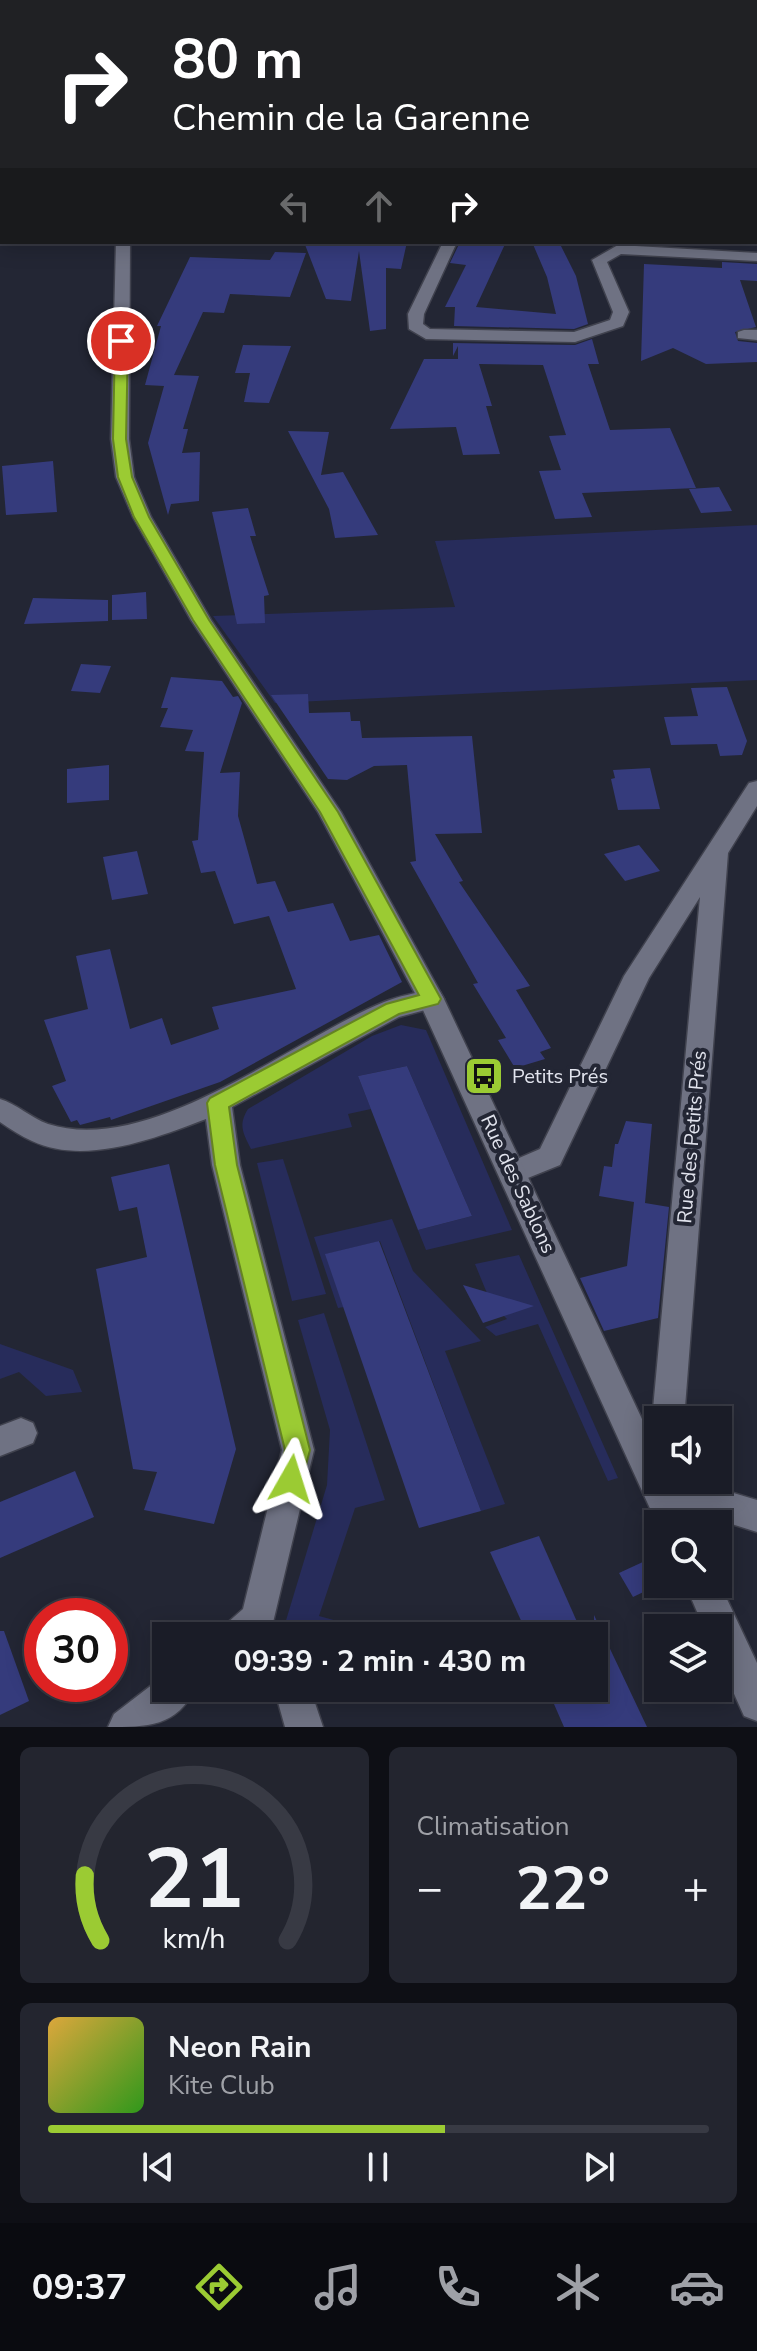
<!DOCTYPE html>
<html lang="fr">
<meta charset="utf-8">
<style>
:root{--surface:#1a1c27;--page:#23252f;--text:#f1f3f6;--muted:#9fa1a7;--line:#383a44;--accent:#9bcb33}
body{margin:0;font-family:"Nunito Sans",sans-serif;background:var(--page);color:var(--text);height:100vh;display:flex;flex-direction:column;font-size:30px;white-space:nowrap}
*{box-sizing:border-box;margin:0}
p{font-size:26px;color:var(--muted)}
.icon{flex:none;width:44px;height:44px;fill:none;stroke:currentColor;stroke-width:2;stroke-linecap:round;stroke-linejoin:round}
.map{position:relative;height:1727px;overflow:hidden}
.side{display:flex;flex-direction:column;gap:20px;padding:20px;background:#0e0f15;flex:1}
.side>*{flex:none}
.hud{position:absolute;left:0px;top:0px;width:758px;height:244px;box-shadow:0 4px 20px #0003,0 0 0 2px var(--line);background:#202124;color:#fff;overflow:hidden}
.fabs{position:absolute;left:644px;top:1406px;display:grid;gap:16px}
.fabs a{display:grid;place-items:center;width:88px;height:88px;border-radius:0px;background:var(--surface);box-shadow:0 4px 20px #0003,0 0 0 2px var(--line);font-size:40px}
.speed{position:absolute;left:24px;top:1598px;display:flex;gap:16px;font-size:40px;font-weight:700;text-align:center}
.speed>*{display:grid;place-content:center;width:104px;height:104px;border-radius:50%;background:var(--surface);box-shadow:0 4px 20px #0003,0 0 0 2px var(--line);line-height:1}
.speed .limit{border:12px solid #d22;background:#fff;color:#111}
.pin{position:absolute;display:grid;place-items:center;width:68px;height:68px;color:#fff;margin:-34px;border:4px solid #fff;border-radius:50%;box-shadow:0 2px 8px #0007}
.me{position:absolute;width:88px;margin:-44px;rotate:6deg;stroke-linejoin:round;filter:drop-shadow(0 0 6px #0008)}
.turn{display:flex;align-items:center;gap:28px;height:168px;padding:0 40px;font-size:36px}
.turn .icon{width:104px;height:104px;stroke-width:2.5}
.turn b{display:block;font-size:56px;line-height:68px}
.lanes{display:flex;align-items:center;height:76px;padding:0 40px;background:#0003;justify-content:center;gap:40px;direction:ltr}
.lanes .off{opacity:.35}
.big{font-size:60px;font-weight:700;line-height:1.1}
.side .tile{flex:1;display:flex;flex-direction:column;justify-content:center;gap:12px;min-width:0;padding:0 28px;border-radius:12px;background:var(--page)}
.side .dial{align-items:center;gap:0}
.dial svg{height:208px;overflow:visible;fill:none;stroke:var(--line);stroke-width:7;stroke-linecap:round;text-anchor:middle}
.dial text{fill:var(--text);stroke:none}
.song{display:flex;align-items:center;gap:24px}
.cover{width:96px;height:96px;border-radius:12px;background:linear-gradient(135deg,hsl(40 70% 55%),hsl(110 70% 35%))}
.played{height:8px;border-radius:4px;background:linear-gradient(90deg,var(--accent) 60%,var(--line) 60%)}
.keys{display:flex;justify-content:space-around;direction:ltr}
.heat{display:flex;justify-content:space-between;align-items:center;font-size:44px;direction:ltr}
.side .tiles{flex:1;display:grid;gap:20px;grid-template-columns:1fr 1fr}
.tile:last-child{grid-column:span 2}
.trip{position:absolute;left:152px;top:1622px;width:456px;height:80px;border-radius:0px;background:var(--surface);box-shadow:0 4px 20px #0003,0 0 0 2px var(--line);font-weight:700;line-height:80px;text-align:center}
.tabs{display:flex;height:128px;justify-content:space-around;align-items:center;background:#0a0b10;color:var(--muted)}
.tabs .icon{width:56px;height:56px}
.tabs .on{color:var(--accent)}
.tabs b{font-size:36px;color:var(--text)}
.map>svg:first-child{display:block}
.green{fill:#272c5b}
.building{fill:#353b7c}
.lines{fill:none;stroke-linecap:round;stroke-linejoin:round}
.minor-casing{stroke:#40424e;stroke-width:3}
.tertiary-casing{stroke:#40424e;stroke-width:3}
.minor{fill:#6f7283;fill-rule:evenodd}
.tertiary{fill:#6f7283;fill-rule:evenodd}
.route{fill:#9bcb33;stroke:#658421;stroke-width:2}
.labels{text-anchor:middle;dominant-baseline:central;stroke-width:8;stroke-linejoin:round;paint-order:stroke}
.poi-label{font-size:20px;fill:#e2e4ee;stroke:#232634;text-anchor:start}
.street-label{font-size:20px;fill:#e2e4ee;stroke:#232634}
</style>
<div class="map">
<svg width="757" height="1727" viewBox="0 0 757 1727">
<rect width="100%" height="100%" fill="#232634"/>
<g class="green">
<polygon points="757,525 757,680 275,703 213,616 455,607 435,541"/>
<path d="M 401,1025 L 426,1030 L 512,1230 L 426,1250 L 418,1230 L 472,1216 L 407,1066 L 358,1076 L 371,1109 L 348,1114 L 352,1127 L 251,1149 C 243,1133 238,1125 248,1109 L 372,1036 Z"/>
<polygon points="283,1159 326,1294 292,1301 257,1163"/>
<polygon points="392,1219 413,1271 481,1341 445,1351 505,1504 481,1511 380,1241 326,1254 344,1307 338,1308 314,1237"/>
<polygon points="519,1255 618,1478 608,1481 538,1324 496,1336 485,1327 507,1319 491,1303 475,1264"/>
<polygon points="324,1313 385,1500 355,1508 319,1616 392,1636 290,1636 284,1627 327,1485 330,1430 298,1320"/>
<polygon points="0,1344 73,1370 82,1392 46,1396 19,1372 0,1379"/>
</g>
<g class="building">
<polygon points="304,242 407,242 401,269 386,268 386,329 370,331 359,251 351,301 326,299"/>
<polygon points="460,242 506,242 476,307 556,314 547,277 532,242 559,242 576,276 588,324 574,329 454,326 455,307 445,307 466,265 450,263"/>
<polygon points="275,252 306,253 290,297 230,294 224,313 203,312 174,375 199,376 183,429 188,429 182,453 200,452 199,501 171,504 168,515 148,443 164,386 145,385 161,326 157,326 190,257 270,260"/>
<polygon points="722,262 757,264 757,281 740,280 756,327 735,332 738,341 757,343 757,362 706,364 673,348 641,361 644,264 722,268"/>
<polygon points="592,339 599,364 588,364 610,430 670,428 696,488 582,493 592,517 555,519 539,471 561,470 549,436 566,435 543,365 479,364 492,406 486,406 500,454 463,455 456,427 390,429 424,359 458,359 458,346 453,356 453,343 575,345"/>
<polygon points="243,345 291,346 269,403 244,402 250,373 235,373"/>
<polygon points="288,431 329,432 321,475 343,472 378,535 335,538 329,509"/>
<polygon points="53,461 57,512 6,515 2,466"/>
<polygon points="719,487 732,511 701,513 689,489"/>
<polygon points="248,508 256,536 250,536 269,595 264,596 265,623 237,624 212,512"/>
<polygon points="146,592 147,619 112,620 112,595"/>
<polygon points="33,598 108,600 108,621 24,624"/>
<polygon points="81,664 111,666 100,693 71,691"/>
<polygon points="171,677 222,681 233,697 238,696 242,703 220,773 240,772 238,816 257,884 275,881 288,912 333,903 350,941 379,935 402,982 220,1082 111,1120 110,1117 80,1125 77,1120 71,1122 52,1086 66,1081 44,1020 88,1009 76,956 110,949 130,1029 162,1018 171,1045 219,1029 212,1007 296,989 269,916 234,924 215,871 201,873 192,841 198,840 204,752 185,751 193,730 160,727 168,708 161,708"/>
<polygon points="727,687 747,741 742,755 720,756 717,744 671,745 664,717 698,716 691,688"/>
<polygon points="308,694 309,713 350,712 351,721 360,721 362,738 472,736 482,833 435,834 463,881 459,882 530,986 516,990 551,1048 540,1052 545,1059 515,1068 498,1040 506,1038 473,984 478,983 410,862 416,861 407,765 374,766 347,780 328,779 271,695"/>
<polygon points="109,765 109,800 67,803 67,769"/>
<polygon points="650,768 660,809 618,810 611,779 615,778 613,770"/>
<polygon points="639,845 660,871 625,881 604,854"/>
<polygon points="137,851 148,894 112,900 103,857"/>
<polygon points="407,1066 472,1216 418,1230 358,1076"/>
<polygon points="626,1121 652,1124 645,1203 669,1207 658,1318 604,1331 580,1278 627,1266 634,1202 599,1196 604,1166 612,1167 615,1144 618,1144"/>
<polygon points="169,1164 236,1449 214,1524 144,1510 157,1472 133,1469 96,1269 147,1257 137,1207 119,1211 111,1177"/>
<polygon points="379,1241 481,1511 419,1528 325,1254"/>
<polygon points="463,1285 534,1306 483,1323"/>
<polygon points="75,1471 94,1517 0,1558 0,1502"/>
<polygon points="539,1536 578,1624 549,1636 528,1636 490,1552"/>
<polygon points="658,1555 658,1585 633,1597 619,1573"/>
<polygon points="594,1615 647,1727 564,1727 547,1688 594,1688"/>
<polygon points="0,1631 4,1631 29,1701 0,1715"/>
</g>
<g class="lines">
<g class="minor-casing">
<g id="minor">
<polygon points="757,94 757,106 756,106 756,95"/>
<rect x="0" y="125" width="2" height="8"/>
<rect x="756" y="149" width="1" height="11"/>
<rect x="756" y="187" width="1" height="8"/>
<polygon points="443,242 457,242 424,314 423,324 430,329 574,332 610,320 613,312 592,260 618,245 757,253 757,261 621,254 607,262 629,312 623,326 575,342 426,339 409,329 408,314"/>
<polygon points="744,330 757,330 757,340 738,338 738,332"/>
<polygon points="757,781 757,806 728,853 684,1420 658,1420 658,1431 652,1420 700,897 649,978 560,1165 513,1184 503,1181 499,1173 503,1165 540,1149 624,976 749,783"/>
<path d="M 431,990 L 440,992 L 444,999 L 440,1006 L 399,1017 L 232,1107 L 240,1165 L 314,1450 L 271,1631 L 265,1636 L 221,1636 L 226,1624 L 243,1609 L 282,1450 L 212,1165 L 206,1119 C 156,1138 85,1166 32,1141 C 21,1136 10,1129 0,1122 L 0,1099 C 17,1104 31,1118 48,1124 C 151,1157 293,1039 384,1002 C 399,996 415,993 431,990 Z"/>
<polygon points="21,1418 33,1423 37,1433 33,1443 0,1456 0,1426"/>
<path d="M 166,1674 L 166,1688 L 195,1688 C 178,1727 146,1727 108,1727 L 114,1714 Z"/>
<polygon points="274,1688 310,1688 323,1727 285,1727"/>
</g>
</g>
<g class="tertiary-casing">
<g id="tertiary">
<polygon points="89,0 100,0 102,2 90,2"/>
<polygon points="116,242 130,242 129,439 134,477 151,517 211,620 341,812 444,999 658,1453 658,1480 690,1480 757,1500 757,1532 684,1509 691,1524 658,1526 418,999 318,812 191,620 133,517 116,477 111,439"/>
<polygon points="718,1580 757,1663 757,1721 744,1716 718,1658 718,1628 704,1628 685,1584 718,1584"/>
</g>
</g>
<use href="#minor" class="minor"/>
<use href="#tertiary" class="tertiary"/>
</g>
<polygon class="route" points="121,337 128,341 126,439 132,477 149,517 209,620 338,812 441,999 438,1004 399,1014 229,1107 237,1165 310,1450 300,1487 291,1490 282,1487 278,1479 285,1450 215,1165 207,1103 210,1098 386,1004 419,995 320,812 193,620 134,517 118,477 113,439 115,341"/>
<defs>
<g id="bus-square" transform="scale(2)"><rect x="-9" y="-9" width="18" height="18" rx="4" fill="#9bcb33" stroke="#232634"/><path d="M-5-6H5V4H4V6H2V4H-2V6H-4V4H-5ZM-3.5-4V0h7V-4ZM-3.5 1.2v1.5H-2V1.2ZM2 1.2v1.5H3.5V1.2Z" fill="#111"/></g>
</defs>
<g fill-rule="evenodd">
<use href="#bus-square" x="484" y="1076"/>
</g>
<g class="labels">
<g class="poi-label">
<text x="512" y="1076">Petits Prés</text>
</g>
<g class="street-label">
<text transform="translate(692 1137) rotate(-85)">Rue des Petits Prés</text>
<text transform="translate(518 1184) rotate(65)">Rue des Sablons</text>
</g>
</g>
</svg>
<div class="fabs">
<a><svg class="icon" aria-label="sound" viewBox="0 0 24 24"><path d="M4 9h4l5-4v14l-5-4H4zM17 9q2 3 0 6"/></svg></a>
<a><svg class="icon" aria-label="search" viewBox="0 0 24 24"><circle cx="10" cy="10" r="6"/><path d="M15 15l6 6"/></svg></a>
<a><svg class="icon" aria-label="layers" viewBox="0 0 24 24"><path d="M12 4l9 5-9 5-9-5zM3 14l9 5 9-5"/></svg></a>
</div>
<div class="speed"><div class="limit">30</div></div>
<div class="pin" style="left:121px;top:341px;background:#d93025"><svg class="icon" aria-label="arrive" viewBox="0 0 24 24"><path d="M6 21V4h12l-3 4 3 4H6"/></svg></div>
<svg class="me" style="left:291px;top:1479px" viewBox="-20 -20 40 40"><path d="M0-17L14 15 0 8-14 15z" fill="#9bcb33" stroke="#fff" stroke-width="4"/></svg>
<div class="trip">09:39 · 2 min · 430 m</div>
<div class="hud">
<div class="turn"><svg class="icon" aria-label="right" viewBox="0 0 24 24"><path d="M7 20v-9h11M14 6l5 5-5 5"/></svg><div><b>80 m</b>Chemin de la Garenne</div></div>
<div class="lanes"><svg class="icon off" aria-label="left" viewBox="0 0 24 24"><path d="M17 20v-9H6M10 6l-5 5 5 5"/></svg><svg class="icon off" aria-label="ahead" viewBox="0 0 24 24"><path d="M12 20V5M6 11l6-6 6 6"/></svg><svg class="icon" aria-label="right" viewBox="0 0 24 24"><path d="M7 20v-9h11M14 6l5 5-5 5"/></svg></div>
</div>
</div>
<section class="side">
<div class="tiles">
<div class="tile dial"><svg viewBox="0 0 100 80">
<path d="M14 69A42 42 0 1 1 86 69"/>
<path d="M14 69A42 42 0 0 1 8 44" stroke="#9bcb33"/>
<text x="50" y="56" font-size="32" font-weight="700">21</text>
<text x="50" y="72" font-size="11">km/h</text>
</svg></div>
<div class="tile"><p>Climatisation</p>
<div class="heat"><a>−</a><b class="big">22°</b><a>+</a></div>
</div>
<div class="tile">
<div class="song"><i class="cover"></i><div><b>Neon Rain</b><p>Kite Club</p></div></div>
<div class="played"></div>
<div class="keys"><svg class="icon" aria-label="previous" viewBox="0 0 24 24"><path d="M18 5L8 12l10 7zM5 5v14"/></svg><svg class="icon" aria-label="pause" viewBox="0 0 24 24"><path d="M8 5v14M16 5v14"/></svg><svg class="icon" aria-label="next" viewBox="0 0 24 24"><path d="M6 5l10 7-10 7zM19 5v14"/></svg></div>
</div>
</div>
</section>
<nav class="tabs">
<b>09:37</b>
<svg class="icon on" aria-label="directions" viewBox="0 0 24 24"><path d="M12 3l9 9-9 9-9-9zM9 14v-3h6M13 9l2 2-2 2"/></svg>
<svg class="icon" aria-label="music" viewBox="0 0 24 24"><path d="M9 18V5l10-2v13"/><circle cx="6" cy="18" r="3"/><circle cx="16" cy="16" r="3"/></svg>
<svg class="icon" aria-label="phone" viewBox="0 0 24 24"><path d="M5 4h4l2 5-3 2q2 4 5 5l2-3 5 2v4C11 20 4 13 5 4z"/></svg>
<svg class="icon" aria-label="climate" viewBox="0 0 24 24"><path d="M12 3v18M4 7l16 10M4 17L20 7"/></svg>
<svg class="icon" aria-label="car" viewBox="0 0 24 24"><path d="M5 17H2v-5l4-1 3-4h7l3 4 3 1v5h-3M9 17h6M6 11h13"/><circle cx="7" cy="17" r="2"/><circle cx="17" cy="17" r="2"/></svg>
</nav>
